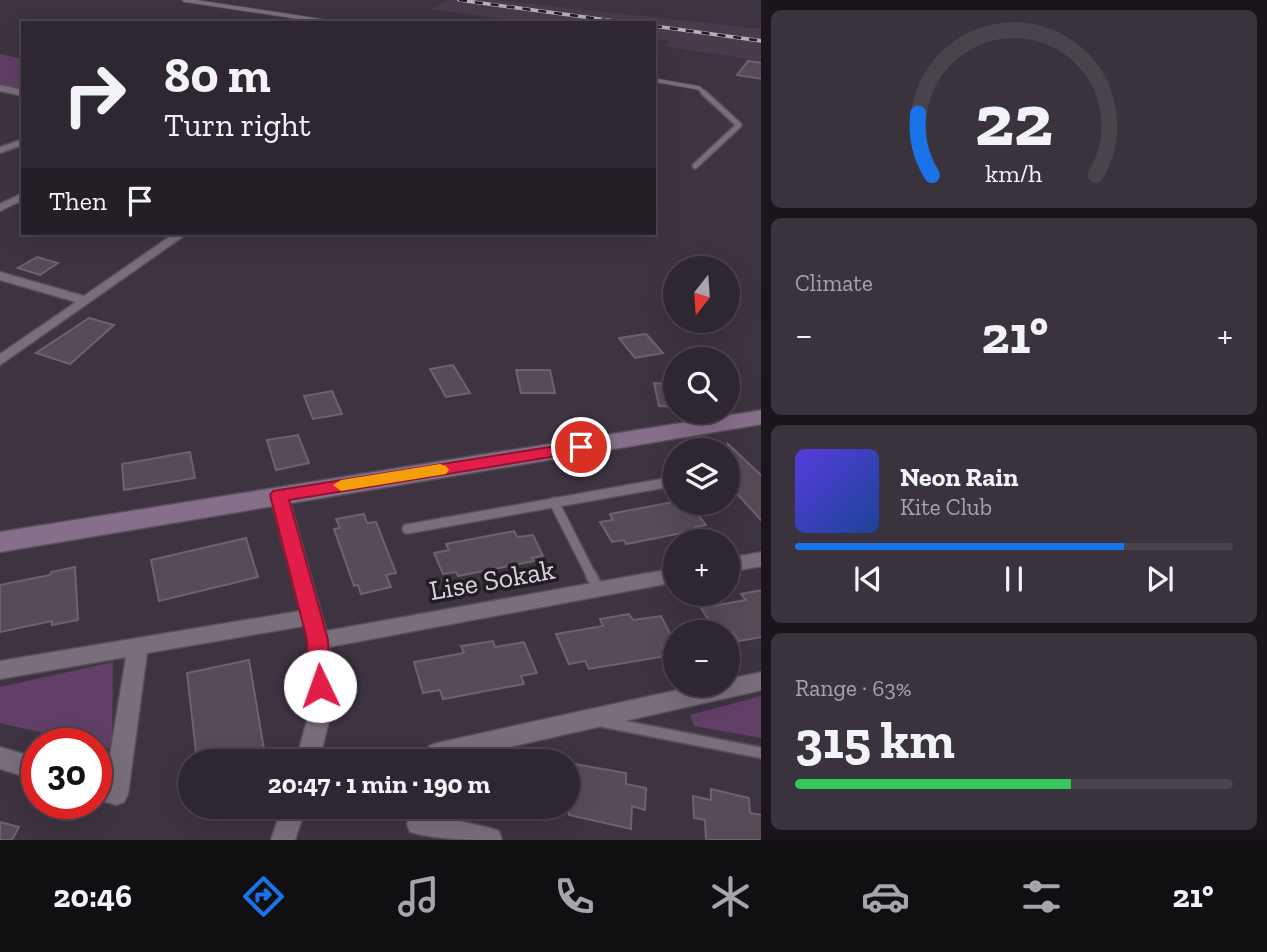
<!DOCTYPE html>
<meta charset="utf-8">
<style>
:root{--surface:#2e2630;--page:#3a323c;--text:#f1f3f6;--muted:#a7a5ab;--line:#49434c;--accent:#1a73e8}
body{margin:0;font-family:"Zilla Slab",serif;background:var(--page);color:var(--text);height:100vh;display:flex;flex-direction:column;font-size:26px;white-space:nowrap}
*{box-sizing:border-box;margin:0}
p{font-size:23px;color:var(--muted)}
.icon{flex:none;width:38px;height:38px;fill:none;stroke:currentColor;stroke-width:2;stroke-linecap:round;stroke-linejoin:round}
.map{position:relative;flex:1;overflow:hidden}
.side{display:flex;flex-direction:column;gap:10px;padding:10px;background:#19151a;width:506px}
.side>*{flex:none}
.hud{position:absolute;left:21px;top:21px;width:635px;height:214px;border-radius:0px;box-shadow:0 7px 28px #0002,0 0 0 2px var(--line);background:#2e2630;color:var(--text);overflow:hidden}
.needle{width:46px;rotate:197deg}
.fabs{position:absolute;left:663px;top:256px;display:grid;gap:14px}
.fabs a{display:grid;place-items:center;width:77px;height:77px;border-radius:50%;background:var(--surface);box-shadow:0 7px 28px #0002,0 0 0 2px var(--line);font-size:35px}
.speed{position:absolute;left:21px;top:728px;display:flex;gap:14px;font-size:35px;font-weight:700;text-align:center}
.speed>*{display:grid;place-content:center;width:91px;height:91px;border-radius:50%;background:var(--surface);box-shadow:0 7px 28px #0002,0 0 0 2px var(--line);line-height:1}
.speed .limit{border:10px solid #d22;background:#fff;color:#111}
.pin{position:absolute;display:grid;place-items:center;width:60px;height:60px;color:#fff;margin:-30px;border:4px solid #fff;border-radius:50%;box-shadow:0 2px 7px #0007}
.me{position:absolute;width:77px;margin:-38px;rotate:357deg;stroke-linejoin:round;filter:drop-shadow(0 0 5px #0008)}
.turn{display:flex;align-items:center;gap:24px;height:147px;padding:0 28px;font-size:32px}
.turn .icon{width:91px;height:91px;stroke-width:2.5}
.turn b{display:block;font-size:49px;line-height:60px}
.then{display:flex;align-items:center;height:66px;padding:0 28px;background:#0003;gap:14px;font-size:26px}
.big{font-size:52px;font-weight:800;line-height:1.1}
.side .card{flex:1;display:flex;flex-direction:column;justify-content:center;gap:10px;min-width:0;padding:0 24px;border-radius:10px;background:var(--page)}
.side .dial{align-items:center;gap:0}
.dial svg{height:182px;overflow:visible;fill:none;stroke:var(--line);stroke-width:7;stroke-linecap:round;text-anchor:middle}
.dial text{fill:var(--text);stroke:none}
.song{display:flex;align-items:center;gap:21px}
.cover{width:84px;height:84px;border-radius:10px;background:linear-gradient(135deg,hsl(250 70% 55%),hsl(220 70% 35%))}
.played{height:7px;border-radius:4px;background:linear-gradient(90deg,var(--accent) 75%,var(--line) 75%)}
.keys{display:flex;justify-content:space-around;direction:ltr}
.heat{display:flex;justify-content:space-between;align-items:center;font-size:38px;direction:ltr}
.charge{height:10px;border-radius:5px;background:linear-gradient(90deg,#34c759 63%,var(--line) 0)}
.trip{position:absolute;left:178px;top:749px;width:402px;height:70px;border-radius:35px;background:var(--surface);box-shadow:0 7px 28px #0002,0 0 0 2px var(--line);font-weight:800;line-height:70px;text-align:center}
.menu{display:flex;height:112px;justify-content:space-around;align-items:center;background:#120f13;color:var(--muted)}
.menu .icon{width:49px;height:49px}
.menu .current{color:var(--accent)}
.menu b{font-size:32px;color:var(--text)}
main{display:flex;flex:1;min-height:0}
.map>svg:first-child{display:block}
.built{fill:#4a3b4c}
.green{fill:#613f66}
.building{fill:#574b58;stroke:#6e6270;stroke-width:2}
.lines{fill:none;stroke-linecap:round;stroke-linejoin:round}
.lane-far3-casing{stroke:#584f59;stroke-width:5}
.lane-far2-casing{stroke:#584f59;stroke-width:8}
.lane-far1-casing{stroke:#584f59;stroke-width:12}
.lane-casing{stroke:#584f59;stroke-width:14}
.street-casing{stroke:#584f59;stroke-width:3}
.secondary-casing{stroke:#584f59;stroke-width:3}
.lane-far3{stroke:#7a6e7c;stroke-width:3.5}
.lane-far2{stroke:#7a6e7c;stroke-width:5}
.lane-far1{stroke:#7a6e7c;stroke-width:9}
.lane{stroke:#7a6e7c;stroke-width:10}
.street{fill:#7a6e7c;fill-rule:evenodd}
.secondary{fill:#866f8a;fill-rule:evenodd}
.rail-casing{stroke:#b8b0b9;stroke-width:3.5}
.rail{stroke:#221d23;stroke-width:2.5;stroke-dasharray:8;stroke-linecap:butt}
.route{fill:#e11d48;stroke:#92132f;stroke-width:2}
.slow{fill:#f59e0b}
.labels{text-anchor:middle;dominant-baseline:central;stroke-width:7;stroke-linejoin:round;paint-order:stroke}
.near-street-label{font-size:28px;fill:#dbd4dc;stroke:#221d23}
</style>
<main>
<div class="map">
<svg width="762" height="840" viewBox="0 0 762 840">
<rect width="100%" height="100%" fill="#3e3340"/>
<polygon class="built" points="449,0 496,0 761,29 761,61 664,46 670,41 655,39 654,23 535,23 431,9"/>
<g class="green">
<polygon points="0,54 23,59 23,90 0,85"/>
<polygon points="113,662 112,749 0,723 0,687"/>
<polygon points="761,696 761,738 694,726 690,715"/>
</g>
<g class="building">
<polygon points="748,61 762,63 762,79 737,75"/>
<polygon points="37,257 58,263 40,275 18,268"/>
<polygon points="89,318 114,325 70,364 36,353"/>
<polygon points="646,334 663,353 635,358 619,338"/>
<polygon points="453,365 470,393 446,397 430,369"/>
<polygon points="516,370 550,370 555,393 521,393"/>
<polygon points="654,383 676,385 676,407 659,406"/>
<polygon points="332,391 342,414 313,419 304,396"/>
<polygon points="298,435 309,463 276,470 267,440"/>
<polygon points="728,444 762,476 762,521 728,484"/>
<polygon points="190,452 195,478 124,490 122,464"/>
<polygon points="673,502 677,508 691,506 706,525 695,527 697,530 626,544 624,540 612,542 600,522 613,520 610,514"/>
<polygon points="364,514 367,523 376,522 396,573 386,575 391,587 361,594 358,585 354,586 334,529 340,528 336,519"/>
<polygon points="514,531 517,537 533,535 543,556 532,558 534,561 458,576 456,572 443,574 434,553 449,550 446,544"/>
<polygon points="246,538 258,577 159,601 151,560"/>
<polygon points="75,567 78,620 52,625 52,621 0,632 0,585 50,575 51,572"/>
<polygon points="762,590 762,637 739,641 733,633 716,632 701,608 746,600 741,594"/>
<polygon points="629,614 633,620 661,616 676,645 662,648 666,656 589,669 585,661 569,664 556,634 603,626 600,619"/>
<polygon points="493,641 495,647 524,642 537,673 521,676 524,684 443,699 440,690 423,693 414,662 464,653 461,646"/>
<polygon points="249,660 265,755 238,761 197,761 187,673"/>
<polygon points="569,763 626,773 626,784 646,788 645,810 632,806 631,829 569,815"/>
<polygon points="711,789 749,798 750,813 762,815 762,840 706,840 705,820 694,818 693,796 711,800"/>
<polygon points="0,822 19,827 12,840 0,840"/>
</g>
<g class="lines">
<g class="lane-far3-casing">
<g id="lane-far3">
<polyline points="184,0 336,23"/>
<polyline points="654,80 699,88 706,95"/>
</g>
</g>
<g class="lane-far2-casing">
<polyline id="lane-far2" points="695,166 739,125 704,93"/>
</g>
<g class="lane-far1-casing">
<g id="lane-far1">
<polyline points="554,502 592,577"/>
<polyline points="407,529 676,481"/>
</g>
</g>
<g class="lane-casing">
<g id="lane">
<polyline points="591,575 598,589"/>
<polyline points="604,722 762,753"/>
</g>
</g>
<g class="street-casing">
<g id="street">
<polygon points="0,85 23,90 23,96 0,91"/>
<polygon points="23,139 23,145 0,153 0,147"/>
<polygon points="23,193 23,200 0,211 0,204"/>
<polygon points="175,233 188,233 0,365 0,354 76,302 0,280 0,272 84,296"/>
<polygon points="279,489 285,491 288,495 326,631 676,568 676,582 329,647 332,709 319,761 296,761 310,709 308,641 304,626 147,653 128,794 124,802 116,805 96,799 96,777 106,780 126,657 0,679 0,661 300,611 270,495 273,491"/>
<polygon points="762,552 762,566 728,572 728,558"/>
<polygon points="762,672 762,690 447,761 423,761 429,746 437,743 705,684 728,684 728,679"/>
<polygon points="0,747 37,758 37,780 0,769"/>
<polygon points="282,807 306,807 295,840 271,840"/>
<path d="M 411,807 L 435,807 L 433,815 L 490,828 L 499,831 L 502,840 C 472,840 439,840 410,832 L 407,824 Z"/>
</g>
</g>
<g class="secondary-casing">
<polygon id="secondary" points="762,410 762,424 0,552 0,532"/>
</g>
<use href="#lane-far3" class="lane-far3"/>
<use href="#lane-far2" class="lane-far2"/>
<use href="#lane-far1" class="lane-far1"/>
<use href="#lane" class="lane"/>
<use href="#street" class="street"/>
<use href="#secondary" class="secondary"/>
<g class="rail-casing">
<g id="rail">
<polyline points="459,0 629,23"/>
<polyline points="654,26 762,41"/>
</g>
</g>
<use href="#rail" class="rail"/>
</g>
<polygon class="route" points="581,442 589,447 587,451 289,500 328,640 331,686 328,692 320,695 312,692 309,686 307,640 270,495 273,491"/>
<polygon class="slow" points="440,464 446,466 449,470 446,474 341,491 333,485 341,480"/>
<g class="labels">
<g class="near-street-label">
<text transform="translate(492 580) rotate(-10)">Lise Sokak</text>
</g>
</g>
</svg>
<div class="fabs">
<a><svg class="needle" viewBox="-14 -14 28 28"><path d="M0-13l5 13h-10z" fill="#e53935"/><path d="M0 13l5-13h-10z" fill="#a7a5ab"/></svg></a>
<a><svg class="icon" aria-label="search" viewBox="0 0 24 24"><circle cx="10" cy="10" r="6"/><path d="M15 15l6 6"/></svg></a>
<a><svg class="icon" aria-label="layers" viewBox="0 0 24 24"><path d="M12 4l9 5-9 5-9-5zM3 14l9 5 9-5"/></svg></a>
<a>+</a>
<a>−</a>
</div>
<div class="speed"><div class="limit">30</div></div>
<div class="pin" style="left:581px;top:447px;background:#d93025"><svg class="icon" aria-label="arrive" viewBox="0 0 24 24"><path d="M6 21V4h12l-3 4 3 4H6"/></svg></div>
<svg class="me" style="left:320px;top:686px" viewBox="-20 -20 40 40"><circle r="19" fill="#fff"/><path d="M0-13L10 11 0 6-10 11z" fill="#e11d48"/></svg>
<div class="trip">20:47 · 1 min · 190 m</div>
<div class="hud">
<div class="turn"><svg class="icon" aria-label="right" viewBox="0 0 24 24"><path d="M7 20v-9h11M14 6l5 5-5 5"/></svg><div><b>80 m</b>Turn right</div></div>
<div class="then">Then<svg class="icon" aria-label="arrive" viewBox="0 0 24 24"><path d="M6 21V4h12l-3 4 3 4H6"/></svg></div>
</div>
</div>
<section class="side">
<div class="card dial"><svg viewBox="0 0 100 80">
<path d="M14 69A42 42 0 1 1 86 69"/>
<path d="M14 69A42 42 0 0 1 8 42" stroke="#1a73e8"/>
<text x="50" y="56" font-size="32" font-weight="700">22</text>
<text x="50" y="72" font-size="11">km/h</text>
</svg></div>
<div class="card"><p>Climate</p>
<div class="heat"><a>−</a><b class="big">21°</b><a>+</a></div>
</div>
<div class="card">
<div class="song"><i class="cover"></i><div><b>Neon Rain</b><p>Kite Club</p></div></div>
<div class="played"></div>
<div class="keys"><svg class="icon" aria-label="previous" viewBox="0 0 24 24"><path d="M18 5L8 12l10 7zM5 5v14"/></svg><svg class="icon" aria-label="pause" viewBox="0 0 24 24"><path d="M8 5v14M16 5v14"/></svg><svg class="icon" aria-label="next" viewBox="0 0 24 24"><path d="M6 5l10 7-10 7zM19 5v14"/></svg></div>
</div>
<div class="card"><p>Range · 63%</p><b class="big">315 km</b><div class="charge"></div></div>
</section>
</main>
<nav class="menu">
<b>20:46</b>
<svg class="icon current" aria-label="directions" viewBox="0 0 24 24"><path d="M12 3l9 9-9 9-9-9zM9 14v-3h6M13 9l2 2-2 2"/></svg>
<svg class="icon" aria-label="music" viewBox="0 0 24 24"><path d="M9 18V5l10-2v13"/><circle cx="6" cy="18" r="3"/><circle cx="16" cy="16" r="3"/></svg>
<svg class="icon" aria-label="phone" viewBox="0 0 24 24"><path d="M5 4h4l2 5-3 2q2 4 5 5l2-3 5 2v4C11 20 4 13 5 4z"/></svg>
<svg class="icon" aria-label="climate" viewBox="0 0 24 24"><path d="M12 3v18M4 7l16 10M4 17L20 7"/></svg>
<svg class="icon" aria-label="car" viewBox="0 0 24 24"><path d="M5 17H2v-5l4-1 3-4h7l3 4 3 1v5h-3M9 17h6M6 11h13"/><circle cx="7" cy="17" r="2"/><circle cx="17" cy="17" r="2"/></svg>
<svg class="icon" aria-label="filters" viewBox="0 0 24 24"><path d="M4 7h16M4 17h16"/><circle cx="9" cy="7" r="2"/><circle cx="15" cy="17" r="2"/></svg>
<b>21°</b>
</nav>
